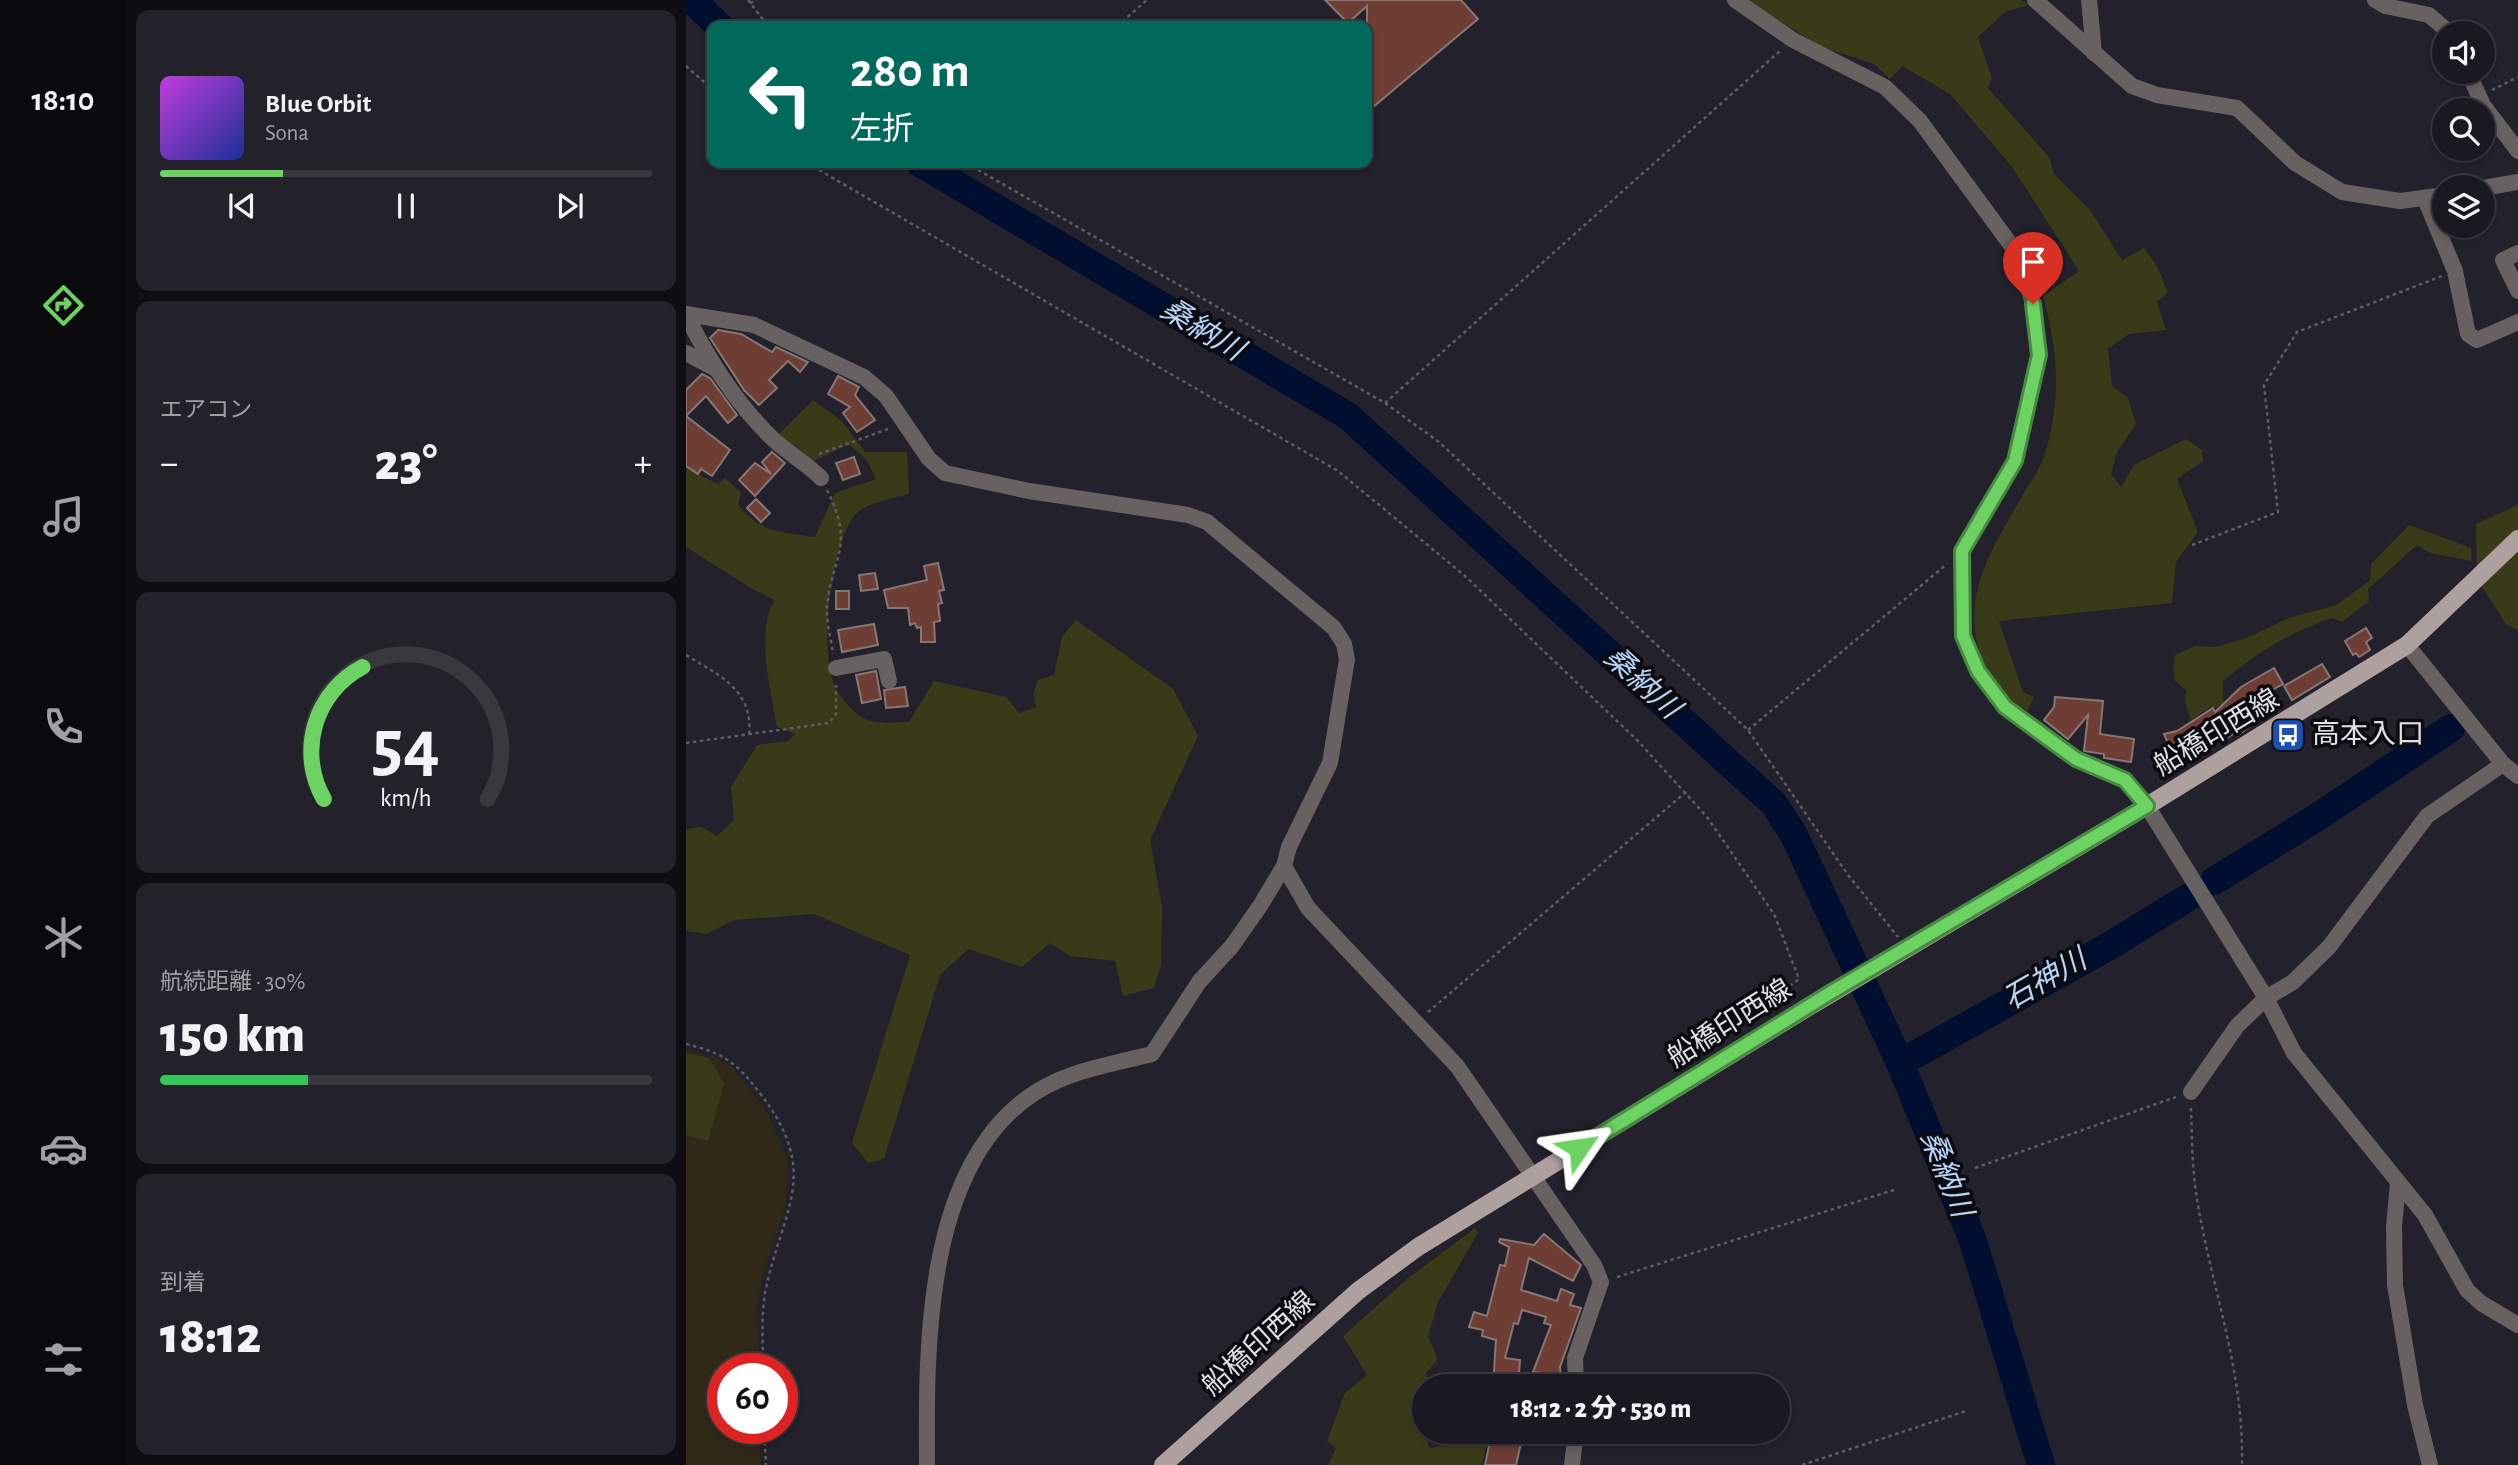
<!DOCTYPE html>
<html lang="ja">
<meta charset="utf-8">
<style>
:root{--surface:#1a1921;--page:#23222a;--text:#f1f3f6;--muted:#9fa0a5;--line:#38383f;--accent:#6cd362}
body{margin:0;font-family:"Alegreya Sans","Noto Sans JP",sans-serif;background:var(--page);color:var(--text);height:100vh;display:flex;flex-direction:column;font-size:26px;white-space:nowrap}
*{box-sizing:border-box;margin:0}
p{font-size:23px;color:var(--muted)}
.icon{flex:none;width:38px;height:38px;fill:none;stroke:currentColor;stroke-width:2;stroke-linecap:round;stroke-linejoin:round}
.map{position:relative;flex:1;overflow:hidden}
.panel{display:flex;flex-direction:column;gap:10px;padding:10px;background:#0e0e12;width:560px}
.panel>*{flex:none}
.guide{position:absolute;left:21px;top:21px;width:665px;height:147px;border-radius:14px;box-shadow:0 4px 10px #0003,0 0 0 2px var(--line);background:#00695c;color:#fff;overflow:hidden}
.tools{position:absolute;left:1746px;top:21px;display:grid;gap:14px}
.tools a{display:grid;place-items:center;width:63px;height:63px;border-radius:50%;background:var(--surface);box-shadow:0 4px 10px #0003,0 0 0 2px var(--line);font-size:35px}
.speed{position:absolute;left:21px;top:1353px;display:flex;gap:14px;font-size:35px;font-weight:700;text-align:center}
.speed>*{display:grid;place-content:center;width:91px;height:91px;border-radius:50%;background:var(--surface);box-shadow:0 4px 10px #0003,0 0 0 2px var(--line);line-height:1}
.speed .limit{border:10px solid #d22;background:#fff;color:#111}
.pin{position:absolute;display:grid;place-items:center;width:60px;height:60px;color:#fff;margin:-72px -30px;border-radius:50% 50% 50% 0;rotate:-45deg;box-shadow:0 0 7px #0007}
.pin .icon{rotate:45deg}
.me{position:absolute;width:77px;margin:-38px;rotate:58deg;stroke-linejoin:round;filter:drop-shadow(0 0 5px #0008)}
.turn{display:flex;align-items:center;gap:24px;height:147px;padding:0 28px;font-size:32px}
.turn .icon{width:91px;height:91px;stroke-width:2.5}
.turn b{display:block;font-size:49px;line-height:60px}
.big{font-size:52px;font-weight:800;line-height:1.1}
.panel .tile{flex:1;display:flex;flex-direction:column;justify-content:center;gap:10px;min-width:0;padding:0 24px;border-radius:14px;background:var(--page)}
.panel .dial{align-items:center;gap:0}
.dial svg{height:182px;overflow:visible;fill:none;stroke:var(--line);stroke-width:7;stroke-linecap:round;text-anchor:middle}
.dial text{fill:var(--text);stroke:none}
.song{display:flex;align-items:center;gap:21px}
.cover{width:84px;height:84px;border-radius:10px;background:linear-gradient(135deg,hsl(290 70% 55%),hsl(230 70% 35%))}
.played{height:7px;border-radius:4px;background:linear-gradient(90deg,var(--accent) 25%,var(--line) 25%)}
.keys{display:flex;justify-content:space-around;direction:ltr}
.heat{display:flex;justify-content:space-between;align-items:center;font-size:38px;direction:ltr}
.charge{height:10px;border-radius:5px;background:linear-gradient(90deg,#34c759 30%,var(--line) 0)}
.trip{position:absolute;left:726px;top:1374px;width:378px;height:70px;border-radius:35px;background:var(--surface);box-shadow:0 4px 10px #0003,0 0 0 2px var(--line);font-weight:800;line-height:70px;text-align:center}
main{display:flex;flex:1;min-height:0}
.menu{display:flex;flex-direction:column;width:126px;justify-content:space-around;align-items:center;background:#0a0a0d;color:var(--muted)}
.menu .icon{width:49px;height:49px}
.menu .on{color:var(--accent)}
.menu b{font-size:32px;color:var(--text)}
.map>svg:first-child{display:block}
.education{fill:#302918}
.green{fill:#393b18}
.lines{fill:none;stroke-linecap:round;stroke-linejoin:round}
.river{stroke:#000f2f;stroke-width:28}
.building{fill:#6e3d34;stroke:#877774;stroke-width:2}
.path{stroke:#5e5d67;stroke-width:2.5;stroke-dasharray:3.5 3.5;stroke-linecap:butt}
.minor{stroke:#686161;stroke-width:16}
.major{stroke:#afa0a0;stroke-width:18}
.route-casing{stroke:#468940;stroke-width:18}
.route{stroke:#6cd362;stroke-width:12}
.labels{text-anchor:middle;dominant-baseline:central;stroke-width:7;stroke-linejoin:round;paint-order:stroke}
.street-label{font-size:28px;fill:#e0e0e8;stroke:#0c0b10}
.poi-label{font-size:28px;fill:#e0e0e8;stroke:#0c0b10;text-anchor:start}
.water-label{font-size:30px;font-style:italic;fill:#b6d3f9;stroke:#0c0b10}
</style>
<main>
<nav class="menu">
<b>18:10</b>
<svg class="icon on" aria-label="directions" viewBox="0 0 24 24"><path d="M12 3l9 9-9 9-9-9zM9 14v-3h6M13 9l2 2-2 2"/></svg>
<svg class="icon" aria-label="music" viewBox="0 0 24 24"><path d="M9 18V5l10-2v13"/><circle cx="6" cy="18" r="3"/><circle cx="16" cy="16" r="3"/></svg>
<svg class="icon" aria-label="phone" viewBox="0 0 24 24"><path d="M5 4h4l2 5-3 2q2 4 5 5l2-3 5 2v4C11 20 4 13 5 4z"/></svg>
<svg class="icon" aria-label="climate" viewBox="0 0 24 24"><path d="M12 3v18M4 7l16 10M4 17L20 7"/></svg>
<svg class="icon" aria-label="car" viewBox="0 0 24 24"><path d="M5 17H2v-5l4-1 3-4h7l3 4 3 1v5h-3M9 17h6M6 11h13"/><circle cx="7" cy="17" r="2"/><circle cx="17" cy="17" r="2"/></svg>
<svg class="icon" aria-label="filters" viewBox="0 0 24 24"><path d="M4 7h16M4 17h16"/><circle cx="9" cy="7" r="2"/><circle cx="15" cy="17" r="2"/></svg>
</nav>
<section class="panel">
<div class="tile">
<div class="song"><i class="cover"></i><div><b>Blue Orbit</b><p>Sona</p></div></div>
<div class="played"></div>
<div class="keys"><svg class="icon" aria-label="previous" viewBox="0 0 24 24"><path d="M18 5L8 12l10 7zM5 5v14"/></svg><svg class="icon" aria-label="pause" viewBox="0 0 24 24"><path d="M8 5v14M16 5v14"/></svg><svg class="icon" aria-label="next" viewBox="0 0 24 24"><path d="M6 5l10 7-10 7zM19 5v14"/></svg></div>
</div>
<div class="tile"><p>エアコン</p>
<div class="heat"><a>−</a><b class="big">23°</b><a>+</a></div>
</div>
<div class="tile dial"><svg viewBox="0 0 100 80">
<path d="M14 69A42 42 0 1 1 86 69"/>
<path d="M14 69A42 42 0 0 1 31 11" stroke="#6cd362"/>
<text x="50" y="56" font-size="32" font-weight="700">54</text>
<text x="50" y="72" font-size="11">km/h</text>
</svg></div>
<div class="tile"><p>航続距離 · 30%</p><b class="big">150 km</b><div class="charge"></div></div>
<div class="tile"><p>到着</p><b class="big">18:12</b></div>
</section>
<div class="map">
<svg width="1832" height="1465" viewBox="0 0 1832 1465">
<rect width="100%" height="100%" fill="#22212c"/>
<polygon class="education" points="0,1050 26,1056 45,1066 81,1112 102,1160 100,1206 78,1272 71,1305 73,1368 37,1368 37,1428 74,1428 75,1465 0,1465"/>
<g class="green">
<path d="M 1060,0 L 1335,0 L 1342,5 L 1319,12 L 1292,37 L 1306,78 L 1302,88 L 1363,157 L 1368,174 L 1404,210 L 1436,260 L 1458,248 L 1471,266 L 1482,292 L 1471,302 L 1480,330 L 1443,334 L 1422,349 L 1426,386 L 1442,398 L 1450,424 L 1431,452 L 1425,474 L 1435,487 L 1448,465 L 1500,439 L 1516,450 L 1517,461 L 1491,479 L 1512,532 L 1490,562 L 1486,603 L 1313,621 L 1337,692 L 1348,697 L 1341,712 C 1321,701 1306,681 1297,660 C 1270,599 1310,543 1339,491 C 1346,480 1355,467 1359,454 C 1376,395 1372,353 1357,296 L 1393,271 L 1327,168 L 1264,94 L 1216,66 L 1204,79 L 1188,64 L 1136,47 Z"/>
<path d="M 127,400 L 156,421 L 179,452 L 221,452 L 223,494 C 206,499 179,502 168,516 C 144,547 132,654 150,689 C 154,697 165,709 171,714 C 187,726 205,722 223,722 L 248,681 L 320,697 L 333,713 L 350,707 L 347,694 L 352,680 L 368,675 L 376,637 L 390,620 L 487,689 L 512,736 L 464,840 L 476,907 L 475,965 L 468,988 L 437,996 L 429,961 L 384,956 L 364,943 L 336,967 L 282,949 L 254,975 L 198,1159 L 182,1163 L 166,1143 L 224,955 L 128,914 L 48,920 L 20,934 L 0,931 L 0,829 L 15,827 L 31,836 L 48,820 L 45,787 L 71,745 L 102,741 L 109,734 L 91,727 C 85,692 69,630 89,600 L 65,588 L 0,547 L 0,468 L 32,484 L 39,478 L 55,493 L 52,504 C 74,533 96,532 129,537 L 149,493 L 190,479 L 180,459 L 162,444 L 124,463 L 91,436 Z"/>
<polygon points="1832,505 1832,630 1820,624 1791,579 1790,524"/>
<path d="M 1723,525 L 1785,548 L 1786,561 L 1744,553 L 1731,545 L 1682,589 L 1683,601 L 1656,622 L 1646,618 C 1603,633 1571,652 1537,681 L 1537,703 L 1529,708 L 1526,706 L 1505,720 L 1499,703 L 1500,690 L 1489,681 L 1487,669 L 1489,655 L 1509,646 L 1531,647 L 1560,638 L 1603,618 L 1651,605 L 1684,580 L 1685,564 Z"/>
<polygon points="0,1053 23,1058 38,1084 22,1141 0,1135"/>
<polygon points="789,1228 792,1233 752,1302 742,1337 752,1359 739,1374 749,1386 738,1386 736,1425 744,1448 794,1435 801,1444 796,1465 642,1465 650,1448 641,1441 659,1393 681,1375 657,1336 721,1279"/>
</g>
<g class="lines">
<g class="river">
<polyline points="6,0 33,26"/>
<polyline points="234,163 662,416 1088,804 1108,835 1214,1063 1287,1241 1355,1465"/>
<polyline points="1528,881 1630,818 1765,728"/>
<polyline points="1214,1063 1420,948 1503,897"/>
</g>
</g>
<g class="building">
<polygon points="639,0 775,0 792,19 681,112 681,6 662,23"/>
<polygon points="32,330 55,334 86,352 90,347 122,362 114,372 102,361 83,380 91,388 73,405 58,390 24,338"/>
<polygon points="16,374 24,378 51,415 42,423 20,396 0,416 44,450 26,476 15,469 12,474 0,466 0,390"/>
<polygon points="152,376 173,387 169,395 189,420 171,432 157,413 164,407 142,394"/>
<polygon points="86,452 99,463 69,496 53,480 69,463 85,474 76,462"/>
<polygon points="168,457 174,474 157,480 150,463"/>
<polygon points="70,499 84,513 75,522 61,508"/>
<polygon points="252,563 258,590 253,591 256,603 252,604 254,621 248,622 249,642 235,642 235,627 231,628 229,623 224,625 222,608 202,608 198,590 241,580 238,566"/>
<polygon points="189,573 192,589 175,591 173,575"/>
<rect x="150" y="591" width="13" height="18"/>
<polygon points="188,624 192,645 156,652 152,630"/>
<polygon points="1680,628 1686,638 1680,642 1684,650 1673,657 1670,653 1667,655 1659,641"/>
<polygon points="1636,664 1644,677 1606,700 1598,686"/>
<polygon points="1588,668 1597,684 1557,707 1569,722 1551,736 1549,733 1536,741 1527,727 1517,730 1497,744 1503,757 1490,762 1478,734 1491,731 1527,708 1529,712 1555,687"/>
<polygon points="190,671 195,699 176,703 170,675"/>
<polygon points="219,687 222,706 200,708 198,690"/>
<polygon points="1369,697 1417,701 1414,734 1448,739 1445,762 1418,758 1418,754 1398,751 1402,715 1382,739 1358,720 1368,707"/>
<polygon points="858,1234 895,1265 887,1281 843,1258 835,1290 871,1301 875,1289 888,1294 884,1305 895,1308 874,1367 876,1386 859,1386 857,1373 847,1372 865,1325 858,1323 860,1317 836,1310 832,1324 828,1323 819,1358 834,1360 832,1386 807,1386 810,1340 796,1336 797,1330 783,1327 788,1312 801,1316 814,1265 819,1266 823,1247 813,1242 814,1239 848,1245"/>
<polygon points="805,1436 835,1443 830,1465 799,1465"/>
</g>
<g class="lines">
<g class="path">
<polyline points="62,0 82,26"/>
<polyline points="64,3 71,0"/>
<polyline points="431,26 461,0"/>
<polyline points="0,66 26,89"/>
<polyline points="1806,90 1832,77"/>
<polyline points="121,163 652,471 779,576 952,741 1021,817 1088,914 1113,979 1067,1014 1066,1022"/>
<polyline points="280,163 699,403 753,442 1062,730 1162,875 1212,937"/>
<polyline points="699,403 1094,51"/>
<polyline points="133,454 202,429"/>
<path d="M 141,490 C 169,545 147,555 141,605 C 140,621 145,638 147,654"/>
<polyline points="1506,545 1592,512 1578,385 1611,332 1756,276"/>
<path d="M 0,655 C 34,676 68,690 63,736"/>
<polyline points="1062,730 1261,564"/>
<polyline points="0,743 143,723 150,714 150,685"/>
<polyline points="742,1012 1000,792"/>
<path d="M 0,1044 C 37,1053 50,1062 73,1092 C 137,1174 96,1208 79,1293 C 75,1318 77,1344 77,1368"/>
<path d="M 1505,1108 C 1506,1138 1506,1169 1511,1199 C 1526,1291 1558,1369 1556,1465"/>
<polyline points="1289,1168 1490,1097"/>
<polyline points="931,1277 1208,1190"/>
<polyline points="78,1428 80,1465"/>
<polyline points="1116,1465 1280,1411"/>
</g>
<g class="minor">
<polyline points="1049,0 1107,40 1199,87 1234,121 1333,256 1347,304 1353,355 1329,461 1276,551 1277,636 1292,671 1319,707 1390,759 1439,780 1461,806 1580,998 1608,1053 1739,1215 1781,1290 1795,1303 1832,1325"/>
<polyline points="1349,0 1446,86 1471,95 1551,108 1609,163 1656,192 1714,201 1759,195"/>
<polyline points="1403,0 1408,53"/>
<polyline points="1689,0 1699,6 1743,15 1764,33"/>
<polyline points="1782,72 1797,105 1832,151"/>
<polyline points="1797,188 1832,182"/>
<polyline points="1739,199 1769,271 1782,334 1791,340 1832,322"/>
<polyline points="1832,253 1817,260 1832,291"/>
<polyline points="0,314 68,325 178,377 200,396 243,459 259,473 343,491 502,515 521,522 648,628 658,644 661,659 644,763 603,847 598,866 622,908 771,1066 908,1265 915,1282 889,1358 890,1386"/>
<path d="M 0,314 C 21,358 52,406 88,440 C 103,454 120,463 135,478"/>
<polyline points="0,353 28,368"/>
<polyline points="1721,645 1817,764 1832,776"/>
<polyline points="150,668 198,659 203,681"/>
<polyline points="1505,1092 1551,1026 1580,998 1607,982 1643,947 1741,816 1817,764"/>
<polyline points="1712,1183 1708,1227 1709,1285 1729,1405 1744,1465"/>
<path d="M 241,1465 C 240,1348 238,1163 350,1092 C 385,1070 427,1064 466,1054 L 513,982 L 546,946 L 574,906 L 598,866"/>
<polyline points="886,1465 890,1432"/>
</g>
<polyline class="major" points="477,1465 672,1291 732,1247 1124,1006 1461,806 1721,645 1832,539"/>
</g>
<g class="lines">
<g class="route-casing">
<polyline id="route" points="893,1148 1144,993 1461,806 1439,780 1390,759 1319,707 1292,671 1277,636 1276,551 1329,461 1353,355 1347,304"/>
</g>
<use href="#route" class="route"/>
</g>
<defs>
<g id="bus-square" transform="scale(1.75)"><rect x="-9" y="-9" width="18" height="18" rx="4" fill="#1a4fb4" stroke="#0c0b10"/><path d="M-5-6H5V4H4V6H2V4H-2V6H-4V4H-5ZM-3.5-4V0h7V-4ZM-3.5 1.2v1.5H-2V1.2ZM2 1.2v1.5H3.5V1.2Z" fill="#fff"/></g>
</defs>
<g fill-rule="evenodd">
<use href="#bus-square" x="1602" y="735"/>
</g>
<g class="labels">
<g class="street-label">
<text transform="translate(1531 733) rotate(-31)">船橋印西線</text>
<text transform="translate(1044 1024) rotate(-32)">船橋印西線</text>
<text transform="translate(573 1344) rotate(-42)">船橋印西線</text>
</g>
<g class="poi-label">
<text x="1626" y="735">高本入口</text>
</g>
<g class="water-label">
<text transform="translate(516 330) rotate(31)">桑納川</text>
<text transform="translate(956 683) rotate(42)">桑納川</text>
<text transform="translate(1359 980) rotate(-30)">石神川</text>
<text transform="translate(1260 1174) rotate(68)">桑納川</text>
</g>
</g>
</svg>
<div class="tools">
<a><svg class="icon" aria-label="sound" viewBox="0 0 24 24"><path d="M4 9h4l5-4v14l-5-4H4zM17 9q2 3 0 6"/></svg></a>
<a><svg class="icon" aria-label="search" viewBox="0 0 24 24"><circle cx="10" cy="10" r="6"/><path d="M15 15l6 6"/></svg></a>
<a><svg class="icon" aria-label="layers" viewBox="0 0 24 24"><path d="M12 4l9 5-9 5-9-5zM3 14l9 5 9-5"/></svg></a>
</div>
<div class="speed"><div class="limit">60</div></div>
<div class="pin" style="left:1347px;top:304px;background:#d93025"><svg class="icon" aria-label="arrive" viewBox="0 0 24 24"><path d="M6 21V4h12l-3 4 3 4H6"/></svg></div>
<svg class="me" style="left:893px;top:1148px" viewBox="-20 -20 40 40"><path d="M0-17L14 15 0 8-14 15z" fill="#6cd362" stroke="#fff" stroke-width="4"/></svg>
<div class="trip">18:12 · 2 分 · 530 m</div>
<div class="guide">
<div class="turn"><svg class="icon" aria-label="left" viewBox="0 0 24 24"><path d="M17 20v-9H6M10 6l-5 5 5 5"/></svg><div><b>280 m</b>左折</div></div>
</div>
</div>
</main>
